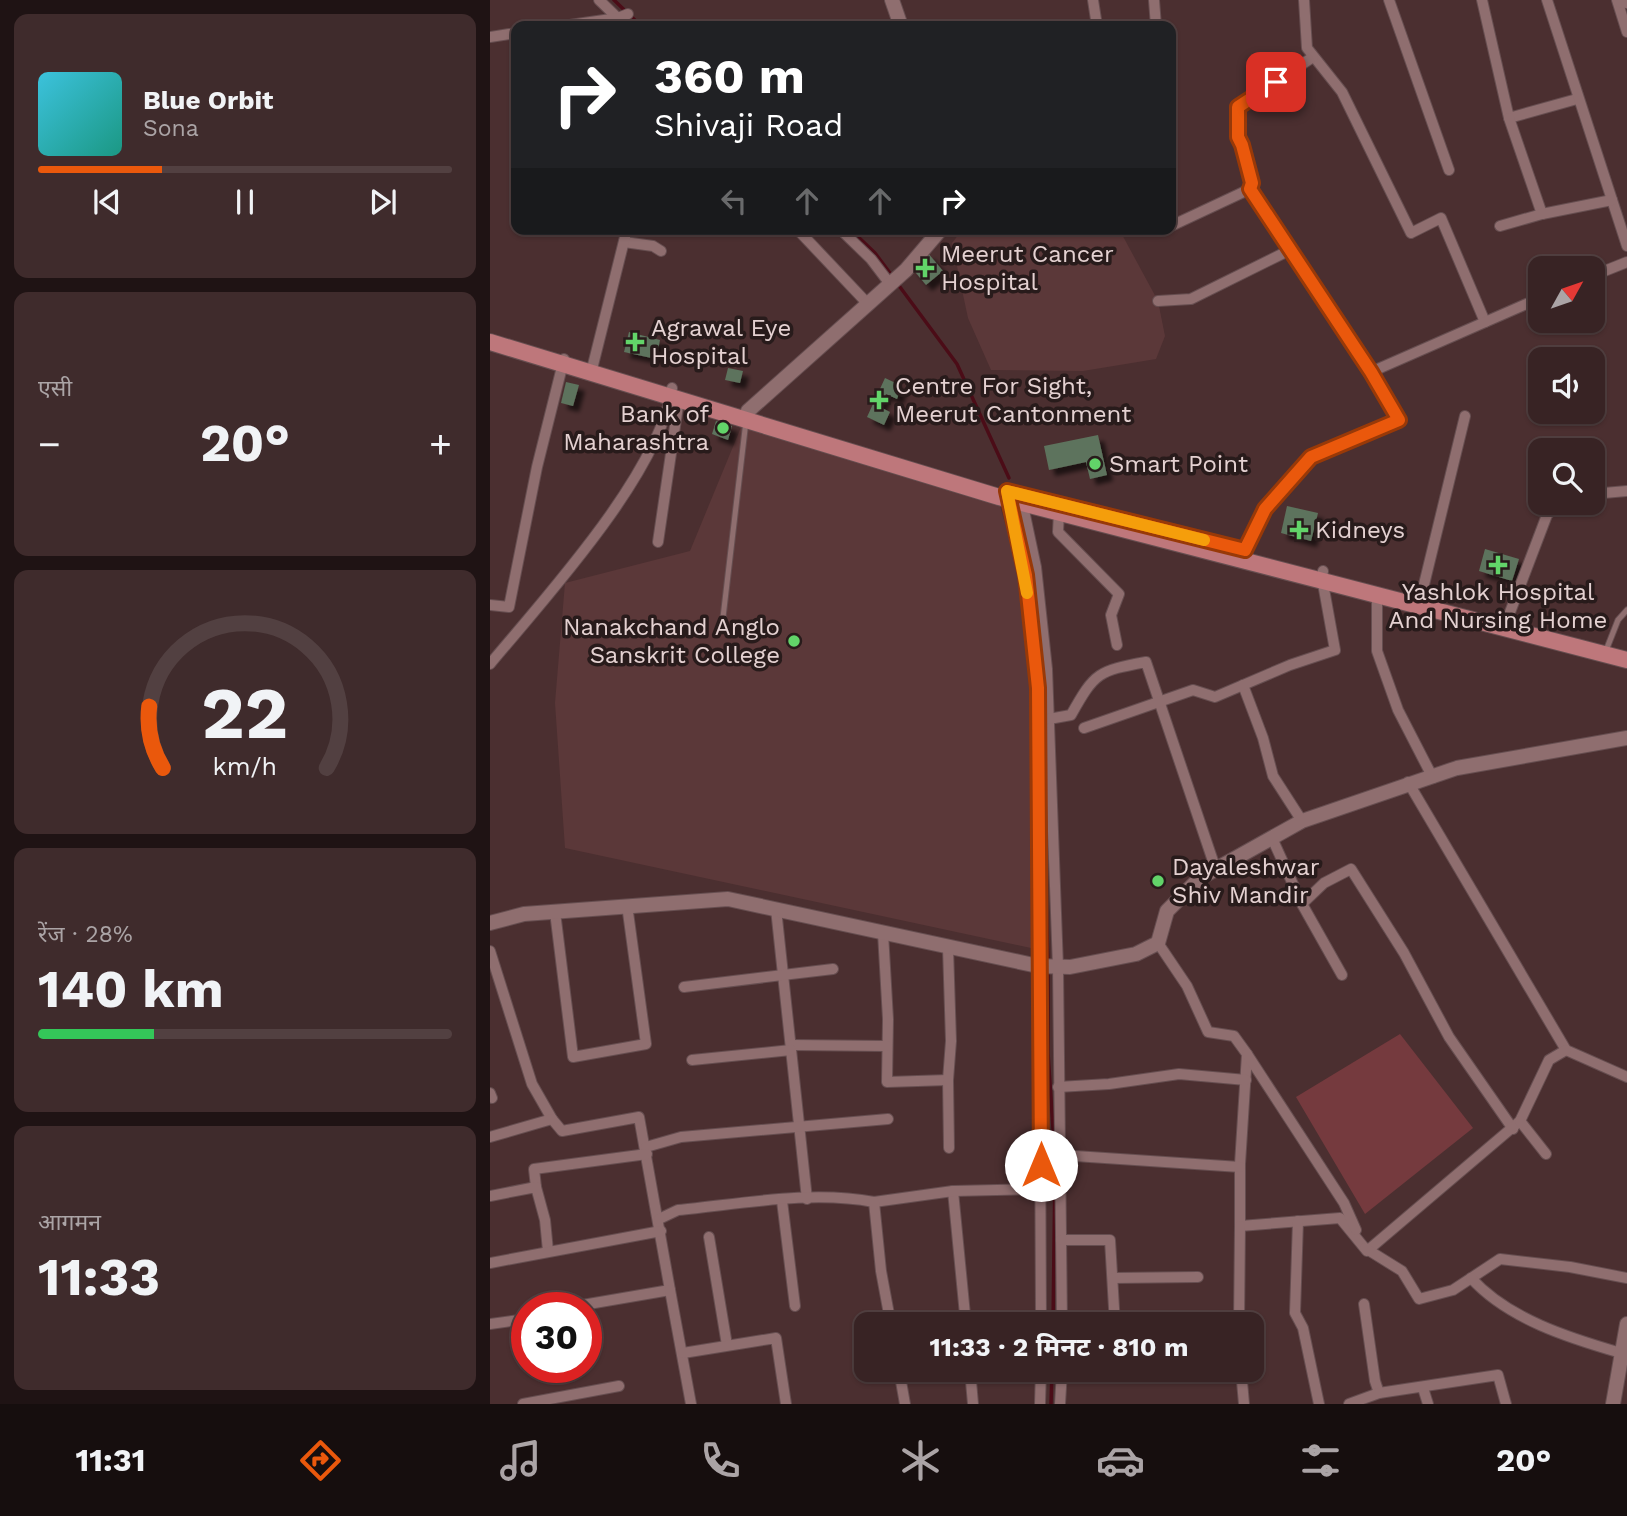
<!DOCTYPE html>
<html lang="hi">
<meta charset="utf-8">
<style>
:root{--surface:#382324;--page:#3f2b2c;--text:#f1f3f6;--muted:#aba4a6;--line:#524041;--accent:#ea580c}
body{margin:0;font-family:"Work Sans","Noto Sans Devanagari",sans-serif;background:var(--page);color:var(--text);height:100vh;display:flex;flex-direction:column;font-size:26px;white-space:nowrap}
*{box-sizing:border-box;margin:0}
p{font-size:23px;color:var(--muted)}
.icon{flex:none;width:38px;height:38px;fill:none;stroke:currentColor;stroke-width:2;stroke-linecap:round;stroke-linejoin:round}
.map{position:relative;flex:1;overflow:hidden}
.details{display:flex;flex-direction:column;gap:14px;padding:14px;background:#1f1314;width:490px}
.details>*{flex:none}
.top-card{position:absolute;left:21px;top:21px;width:665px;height:214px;border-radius:14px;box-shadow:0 2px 5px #0004,0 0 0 2px var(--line);background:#202124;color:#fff;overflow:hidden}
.needle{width:46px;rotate:50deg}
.tools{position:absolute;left:1038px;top:256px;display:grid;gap:14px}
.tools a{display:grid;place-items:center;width:77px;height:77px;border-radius:14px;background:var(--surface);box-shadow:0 2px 5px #0004,0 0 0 2px var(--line);font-size:35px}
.speed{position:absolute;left:21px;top:1292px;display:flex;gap:14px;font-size:35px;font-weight:700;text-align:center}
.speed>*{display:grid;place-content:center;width:91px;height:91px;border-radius:50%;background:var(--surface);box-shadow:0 2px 5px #0004,0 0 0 2px var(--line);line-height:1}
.speed .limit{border:10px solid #d22;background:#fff;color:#111}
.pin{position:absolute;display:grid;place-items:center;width:60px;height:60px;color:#fff;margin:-30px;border-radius:14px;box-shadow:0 4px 10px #0006}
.me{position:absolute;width:77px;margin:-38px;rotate:0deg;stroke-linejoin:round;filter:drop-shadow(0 0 5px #0008)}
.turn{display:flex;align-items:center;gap:24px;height:147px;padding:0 28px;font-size:32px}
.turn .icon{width:91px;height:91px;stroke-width:2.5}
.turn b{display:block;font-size:49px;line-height:60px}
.lanes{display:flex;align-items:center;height:66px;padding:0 28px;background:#0003;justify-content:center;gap:35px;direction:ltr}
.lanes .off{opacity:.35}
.big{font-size:52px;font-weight:700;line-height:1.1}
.details .card{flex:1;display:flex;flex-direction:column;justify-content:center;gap:10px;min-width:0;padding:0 24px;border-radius:14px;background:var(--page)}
.details .dial{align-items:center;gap:0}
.dial svg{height:182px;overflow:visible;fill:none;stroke:var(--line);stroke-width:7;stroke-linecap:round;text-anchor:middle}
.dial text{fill:var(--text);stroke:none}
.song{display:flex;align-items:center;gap:21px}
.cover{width:84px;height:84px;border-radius:10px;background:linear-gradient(135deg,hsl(190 70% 55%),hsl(170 70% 35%))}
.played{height:7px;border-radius:4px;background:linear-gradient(90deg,var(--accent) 30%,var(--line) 30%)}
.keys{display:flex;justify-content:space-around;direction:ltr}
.heat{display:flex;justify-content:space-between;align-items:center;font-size:38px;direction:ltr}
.charge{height:10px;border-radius:5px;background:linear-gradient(90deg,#34c759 28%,var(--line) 0)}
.trip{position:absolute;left:364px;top:1312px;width:410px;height:70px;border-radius:14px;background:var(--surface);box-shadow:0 2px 5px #0004,0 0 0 2px var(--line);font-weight:700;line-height:70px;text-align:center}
.menu{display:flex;height:112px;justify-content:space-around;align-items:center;background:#160e0e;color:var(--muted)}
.menu .icon{width:49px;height:49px}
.menu .active{color:var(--accent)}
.menu b{font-size:32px;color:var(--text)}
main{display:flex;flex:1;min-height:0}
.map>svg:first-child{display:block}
.built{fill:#5b3839}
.green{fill:#753a3e}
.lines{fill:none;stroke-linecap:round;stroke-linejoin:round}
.stream{stroke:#4b0c17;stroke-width:3.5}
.building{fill:#5d735d;filter:url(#shadow)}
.lane-casing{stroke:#664e50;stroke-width:7}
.street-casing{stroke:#664e50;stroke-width:12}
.secondary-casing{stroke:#664e50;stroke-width:16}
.primary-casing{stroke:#664e50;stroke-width:18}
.lane{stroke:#8f6e6f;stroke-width:5}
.street{stroke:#8f6e6f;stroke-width:10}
.secondary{stroke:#8f6e6f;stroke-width:14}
.primary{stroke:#be777b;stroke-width:16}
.route-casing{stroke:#983908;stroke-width:18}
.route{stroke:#ea580c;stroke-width:12}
.slow{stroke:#f59e0b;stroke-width:12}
.poi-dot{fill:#62d469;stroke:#281b1b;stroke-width:2.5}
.labels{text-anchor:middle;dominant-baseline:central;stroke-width:7;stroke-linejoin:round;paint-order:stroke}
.poi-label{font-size:24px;fill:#e4d1d1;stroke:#281b1b;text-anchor:start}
</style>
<main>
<section class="details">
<div class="card">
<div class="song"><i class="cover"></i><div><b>Blue Orbit</b><p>Sona</p></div></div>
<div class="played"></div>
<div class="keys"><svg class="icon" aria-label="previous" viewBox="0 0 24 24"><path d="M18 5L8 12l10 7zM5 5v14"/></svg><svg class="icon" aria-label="pause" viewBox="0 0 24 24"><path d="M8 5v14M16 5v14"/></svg><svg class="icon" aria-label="next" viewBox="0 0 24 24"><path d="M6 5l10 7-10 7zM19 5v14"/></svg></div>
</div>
<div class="card"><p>एसी</p>
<div class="heat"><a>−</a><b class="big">20°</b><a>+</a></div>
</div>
<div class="card dial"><svg viewBox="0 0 100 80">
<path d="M14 69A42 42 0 1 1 86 69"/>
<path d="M14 69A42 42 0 0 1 8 42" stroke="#ea580c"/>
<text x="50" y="56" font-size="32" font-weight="700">22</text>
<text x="50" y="72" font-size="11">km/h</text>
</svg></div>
<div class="card"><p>रेंज · 28%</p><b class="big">140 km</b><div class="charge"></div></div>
<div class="card"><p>आगमन</p><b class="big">11:33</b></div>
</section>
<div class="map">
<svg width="1137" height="1404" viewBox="0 0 1137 1404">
<defs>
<filter id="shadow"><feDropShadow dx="6" dy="6" stdDeviation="2" flood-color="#0009"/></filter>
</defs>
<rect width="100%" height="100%" fill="#4b2f30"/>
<g class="built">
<polygon points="473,229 629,229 668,301 675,336 666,359 593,371 501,370 478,318 462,243"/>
<polygon points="254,420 509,502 530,577 543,698 541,948 75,848 65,703 75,583 200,551"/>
</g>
<polygon class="green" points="910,1034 983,1128 875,1214 806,1097"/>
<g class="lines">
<g class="stream">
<polyline points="124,0 151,26"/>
<polyline points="360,229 385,253 403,277"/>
<polyline points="407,283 467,364 519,478"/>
<polyline points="528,516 535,552"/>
<polyline points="540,573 543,590"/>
<polyline points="550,649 551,666"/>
<polyline points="554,831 558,964"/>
<polyline points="558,971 558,1053 565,1159"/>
<polyline points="563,1325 565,1170"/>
<polyline points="561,1404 562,1370"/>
</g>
</g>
<g class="building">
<polygon points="438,253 453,271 436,285 421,267"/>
<polygon points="139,332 170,340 166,359 134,352"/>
<polygon points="238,368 253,371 250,383 235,380"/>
<polygon points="395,378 412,386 407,399 396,394 390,407 400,412 394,425 377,417"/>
<polygon points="76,382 89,385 83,406 71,403"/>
<polygon points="226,421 242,426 238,440 222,434"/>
<polygon points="608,435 617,475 600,479 596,462 559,470 554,446"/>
<polygon points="797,506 828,513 821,541 791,533"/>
<polygon points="995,549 1029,559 1022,581 989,571"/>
</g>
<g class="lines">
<g class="lane-casing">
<g id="lane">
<polyline points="232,626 256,421"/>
<polyline points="1115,653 1128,620 1137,610"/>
</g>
</g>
<g class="street-casing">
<g id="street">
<polyline points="109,0 136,26"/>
<polyline points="603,0 607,26"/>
<polyline points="664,0 666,26"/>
<polyline points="814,0 817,48 852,92 921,233 951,218 995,322"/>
<polyline points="899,0 959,170"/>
<polyline points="992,0 1019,118 1087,99"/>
<polyline points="1057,0 1137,246"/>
<polyline points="1127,0 1137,32"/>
<polyline points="73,26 128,18 138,14"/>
<polyline points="0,37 26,33"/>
<polyline points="1019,118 1052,214"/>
<polyline points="760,189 762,183 753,145 748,137 748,107 823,57"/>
<polyline points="681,226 760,189 909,420 821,457 775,509 752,558"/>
<polyline points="1010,226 1052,214 1122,200"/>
<polyline points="307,229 377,303"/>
<polyline points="350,229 381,259 400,284"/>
<polyline points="134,242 163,246 171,251"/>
<polyline points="1102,276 1137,262"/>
<polyline points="668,301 701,299 800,250"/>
<polyline points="881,372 1050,298"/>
<polyline points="101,373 137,229"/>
<polyline points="517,491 535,575 548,688 551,1325"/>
<polyline points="1102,494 1137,491"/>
<polyline points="532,501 546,567 557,669 568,967 572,1325"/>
<polyline points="569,512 568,532 629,594 621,615 627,645"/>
<polyline points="168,542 189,399"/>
<polyline points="887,593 887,651 908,710 943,778"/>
<polyline points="0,605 19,607 47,467 74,359"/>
<polyline points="929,605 975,416"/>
<polyline points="1014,628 1057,515 1070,502"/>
<path d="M 0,664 C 55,598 170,473 182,388"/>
<polyline points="753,685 773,738 783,776 812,821"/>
<path d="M 559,719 L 581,715 C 605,672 608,671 656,662 L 726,870"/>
<polyline points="594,728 703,690 725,697 800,665 845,650 832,578 833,571"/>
<polyline points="918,782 1076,1050 1137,1077"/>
<polyline points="782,838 812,904 834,883 861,869 914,953 959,1037 1023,1129"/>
<polyline points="812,904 852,975"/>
<polyline points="286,909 317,1199"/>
<polyline points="65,912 83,1057 156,1044 137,905"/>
<polyline points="393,933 398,1019 397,1082 458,1080"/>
<polyline points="668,943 697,986 718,1032 744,1036 757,1054 750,1164 750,1226 850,1218 877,1251 1030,1121 1059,1060 1076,1050"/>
<polyline points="458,948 461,1041 458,1080 459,1148"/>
<polyline points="0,951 42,1084 62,1119"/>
<polyline points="194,987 343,969"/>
<polyline points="301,1045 397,1046"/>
<polyline points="757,1054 854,1203 866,1230"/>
<polyline points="202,1060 301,1050"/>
<polyline points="568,1087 619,1084 689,1074 756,1080"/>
<polyline points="0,1093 2,1098"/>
<polyline points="1030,1121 1056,1154"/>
<polyline points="0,1137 62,1119 72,1131 149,1117 180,1290 81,1307"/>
<polyline points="156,1147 191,1137 398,1119"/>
<polyline points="570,1155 750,1167"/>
<polyline points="46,1187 44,1169 157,1154"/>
<polyline points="463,1191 476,1325"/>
<polyline points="0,1196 46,1187 55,1220 58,1251"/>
<polyline points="292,1201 305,1306"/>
<polyline points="384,1202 463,1191 551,1189"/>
<path d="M 169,1219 L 188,1210 C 251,1204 321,1190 384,1202 L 391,1271 L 401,1325"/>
<polyline points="808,1221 805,1313 813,1328 829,1404"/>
<polyline points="219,1237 237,1345"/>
<polyline points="571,1240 620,1240 625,1325"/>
<polyline points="875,1248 912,1271 929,1299 963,1290 1010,1259 1080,1267 1137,1278"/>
<polyline points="0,1263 171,1231"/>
<polyline points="623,1278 708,1277"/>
<path d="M 981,1278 C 1018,1319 1079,1338 1131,1353"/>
<polyline points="180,1290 201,1404"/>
<polyline points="874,1304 885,1381 889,1393"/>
<polyline points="0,1324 37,1319"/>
<polyline points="749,1325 750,1226"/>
<polyline points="193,1353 286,1338 296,1404"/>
<polyline points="409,1370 415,1404"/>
<polyline points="480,1370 483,1404"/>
<polyline points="751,1370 754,1404"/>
<polyline points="933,1388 938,1404"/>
<polyline points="33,1404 129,1386"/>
<polyline points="550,1404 551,1370"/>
<polyline points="570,1404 572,1370"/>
<polyline points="859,1404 889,1393 1008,1375 1016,1404"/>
</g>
</g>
<g class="secondary-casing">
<g id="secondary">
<polyline points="402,0 411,26"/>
<polyline points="1130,0 1137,1"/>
<polyline points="256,418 258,411 416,270 451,229"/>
<polyline points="0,923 34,914 238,899 548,966 580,967 646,954 668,943 677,911 710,878 812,821 967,768 1137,738"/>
<polyline points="1123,1404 1137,1324"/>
</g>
</g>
<g class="primary-casing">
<polyline id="primary" points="0,342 509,497 1137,660"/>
</g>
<use href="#lane" class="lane"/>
<use href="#street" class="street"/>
<use href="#secondary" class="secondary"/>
<use href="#primary" class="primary"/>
</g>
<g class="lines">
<g class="route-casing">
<polyline id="route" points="551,1165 548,688 536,575 517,491 755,550 775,509 821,457 909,420 881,372 760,189 762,183 752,145 748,137 748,107 786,82"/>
</g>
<use href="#route" class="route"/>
<polyline class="slow" points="537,593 517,491 714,540"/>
</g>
<g class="poi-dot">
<path d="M431.5 257.5h7v7h7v7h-7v7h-7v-7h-7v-7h7z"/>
<path d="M141.5 331.5h7v7h7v7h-7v7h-7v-7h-7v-7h7z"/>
<path d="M385.5 389.5h7v7h7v7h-7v7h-7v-7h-7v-7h7z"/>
<circle cx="233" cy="428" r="7"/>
<circle cx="605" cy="464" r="7"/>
<path d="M805.5 519.5h7v7h7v7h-7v7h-7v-7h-7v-7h7z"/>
<path d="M1004.5 554.5h7v7h7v7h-7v7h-7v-7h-7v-7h7z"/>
<circle cx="304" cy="641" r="7"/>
<circle cx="668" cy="881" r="7"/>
</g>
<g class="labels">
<g class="poi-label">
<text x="451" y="254">Meerut Cancer<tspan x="451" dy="28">Hospital</tspan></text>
<text x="161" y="328">Agrawal Eye<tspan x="161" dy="28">Hospital</tspan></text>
<text x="405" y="386">Centre For Sight,<tspan x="405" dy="28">Meerut Cantonment</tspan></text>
<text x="219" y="414" text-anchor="end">Bank of<tspan x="219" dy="28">Maharashtra</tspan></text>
<text x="619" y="464">Smart Point</text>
<text x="825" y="530">Kidneys</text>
<text x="1008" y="592" text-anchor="middle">Yashlok Hospital<tspan x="1008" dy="28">And Nursing Home</tspan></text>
<text x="290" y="627" text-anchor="end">Nanakchand Anglo<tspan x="290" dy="28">Sanskrit College</tspan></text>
<text x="682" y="867">Dayaleshwar<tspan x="682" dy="28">Shiv Mandir</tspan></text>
</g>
</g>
</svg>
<div class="tools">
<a><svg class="needle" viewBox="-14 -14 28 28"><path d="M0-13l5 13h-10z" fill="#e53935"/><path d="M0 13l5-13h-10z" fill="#aba4a6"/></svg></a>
<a><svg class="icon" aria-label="sound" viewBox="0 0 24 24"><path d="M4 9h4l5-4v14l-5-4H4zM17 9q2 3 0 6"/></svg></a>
<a><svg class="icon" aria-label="search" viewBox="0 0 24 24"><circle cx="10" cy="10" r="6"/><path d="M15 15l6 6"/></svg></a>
</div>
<div class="speed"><div class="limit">30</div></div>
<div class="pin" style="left:786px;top:82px;background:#d93025"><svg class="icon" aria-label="arrive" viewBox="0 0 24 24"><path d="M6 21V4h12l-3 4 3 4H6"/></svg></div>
<svg class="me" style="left:551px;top:1165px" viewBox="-20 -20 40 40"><circle r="19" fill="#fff"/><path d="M0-13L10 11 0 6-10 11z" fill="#ea580c"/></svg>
<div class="trip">11:33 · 2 मिनट · 810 m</div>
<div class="top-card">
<div class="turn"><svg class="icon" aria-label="right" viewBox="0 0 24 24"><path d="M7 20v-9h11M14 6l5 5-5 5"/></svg><div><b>360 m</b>Shivaji Road</div></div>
<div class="lanes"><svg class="icon off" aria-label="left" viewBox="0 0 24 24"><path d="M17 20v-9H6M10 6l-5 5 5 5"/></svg><svg class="icon off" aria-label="ahead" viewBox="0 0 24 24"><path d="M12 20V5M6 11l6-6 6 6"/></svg><svg class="icon off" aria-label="ahead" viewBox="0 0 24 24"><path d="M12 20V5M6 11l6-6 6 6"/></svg><svg class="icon" aria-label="right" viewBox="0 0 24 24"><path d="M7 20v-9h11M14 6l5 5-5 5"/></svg></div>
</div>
</div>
</main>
<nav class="menu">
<b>11:31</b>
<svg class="icon active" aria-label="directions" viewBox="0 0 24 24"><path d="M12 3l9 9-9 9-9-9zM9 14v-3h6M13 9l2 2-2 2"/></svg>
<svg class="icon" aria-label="music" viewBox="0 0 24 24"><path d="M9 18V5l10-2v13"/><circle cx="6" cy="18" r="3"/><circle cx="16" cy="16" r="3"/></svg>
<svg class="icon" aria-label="phone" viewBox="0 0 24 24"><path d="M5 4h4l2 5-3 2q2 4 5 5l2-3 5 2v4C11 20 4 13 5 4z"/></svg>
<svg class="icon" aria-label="climate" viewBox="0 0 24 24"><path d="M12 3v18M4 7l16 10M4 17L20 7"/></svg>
<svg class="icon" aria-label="car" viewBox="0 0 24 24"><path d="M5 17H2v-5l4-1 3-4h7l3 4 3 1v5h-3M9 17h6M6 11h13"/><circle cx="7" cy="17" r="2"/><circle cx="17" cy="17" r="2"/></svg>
<svg class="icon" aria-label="filters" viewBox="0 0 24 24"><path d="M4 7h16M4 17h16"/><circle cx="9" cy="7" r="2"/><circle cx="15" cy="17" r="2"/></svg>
<b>20°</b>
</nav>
